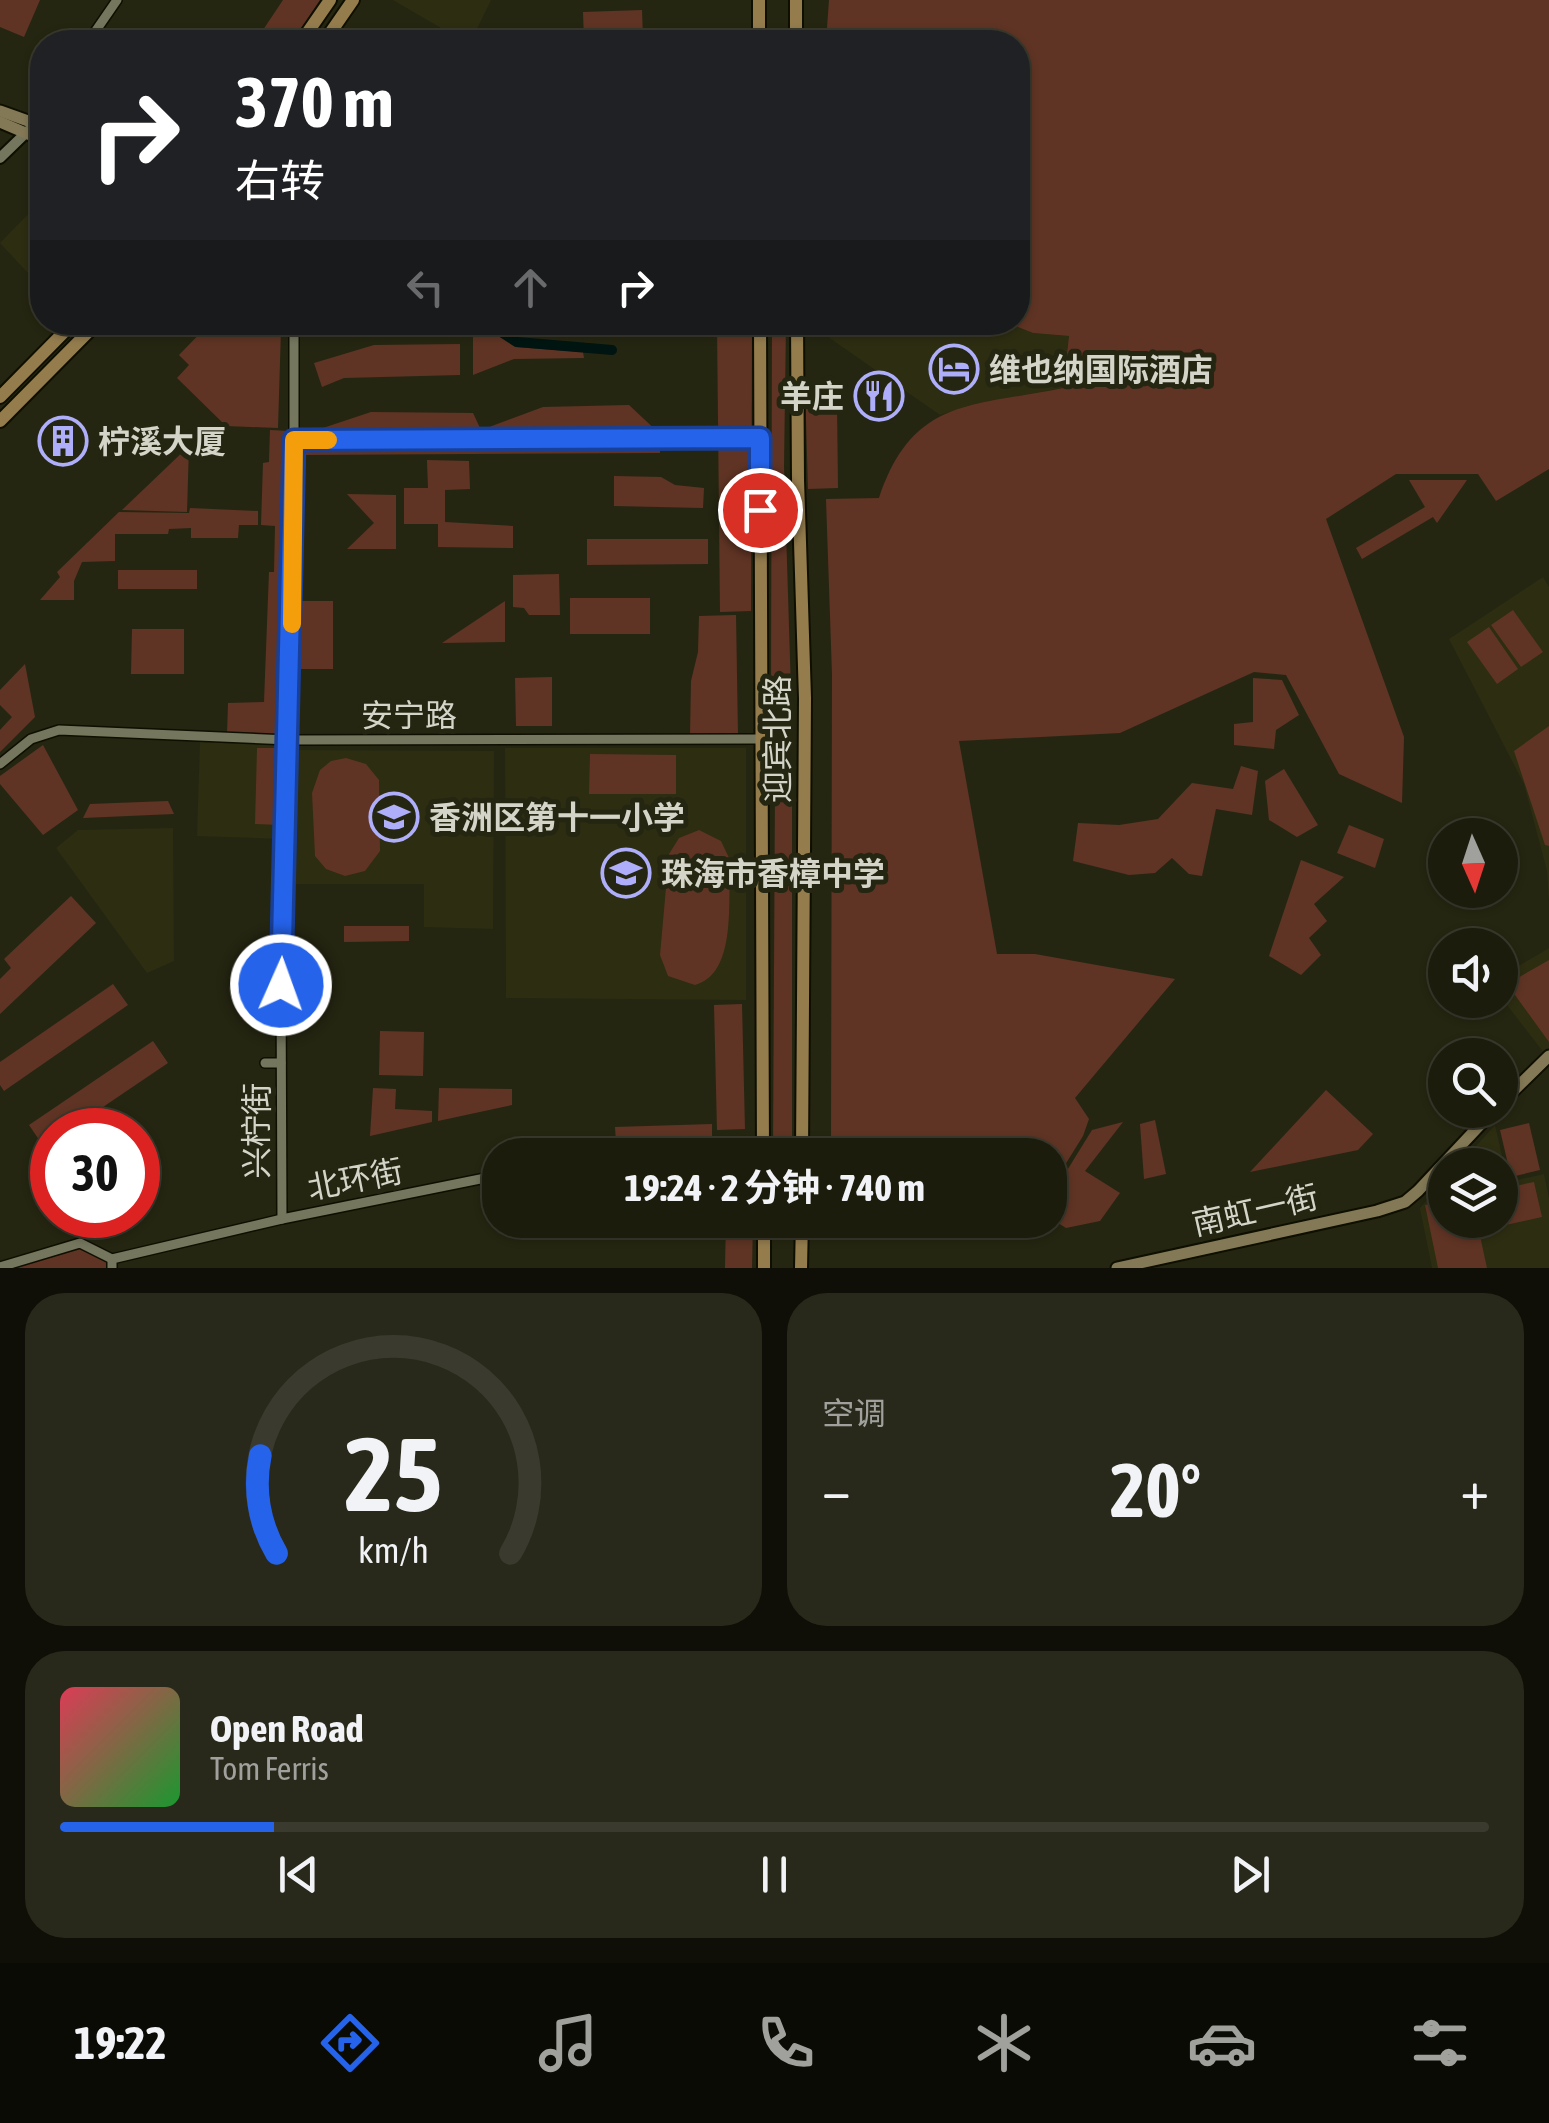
<!DOCTYPE html>
<html lang="zh">
<meta charset="utf-8">
<style>
:root{--surface:#1c1c0d;--page:#29291b;--text:#f1f3f6;--muted:#a0a19d;--line:#3a3a2e;--accent:#2563eb}
body{margin:0;font-family:"Asap Condensed","Noto Sans SC",sans-serif;background:var(--page);color:var(--text);height:100vh;display:flex;flex-direction:column;font-size:38px;white-space:nowrap}
*{box-sizing:border-box;margin:0}
p{font-size:32px;color:var(--muted)}
.icon{flex:none;width:55px;height:55px;fill:none;stroke:currentColor;stroke-width:2;stroke-linecap:round;stroke-linejoin:round}
.map{position:relative;height:1268px;overflow:hidden}
.side{display:flex;flex-direction:column;gap:25px;padding:25px;background:#0f0f07;flex:1}
.side>*{flex:none}
.top-card{position:absolute;left:30px;top:30px;width:1000px;height:305px;border-radius:40px;box-shadow:0 2px 8px #0004,0 0 0 2px var(--line);background:#202124;color:#fff;overflow:hidden}
.needle{width:65px;rotate:177deg}
.buttons{position:absolute;left:1428px;top:818px;display:grid;gap:20px}
.buttons a{display:grid;place-items:center;width:90px;height:90px;border-radius:50%;background:var(--surface);box-shadow:0 2px 8px #0004,0 0 0 2px var(--line);font-size:50px}
.speed{position:absolute;left:30px;top:1108px;display:flex;gap:20px;font-size:50px;font-weight:700;text-align:center}
.speed>*{display:grid;place-content:center;width:130px;height:130px;border-radius:50%;background:var(--surface);box-shadow:0 2px 8px #0004,0 0 0 2px var(--line);line-height:1}
.speed .limit{border:15px solid #d22;background:#fff;color:#111}
.pin{position:absolute;display:grid;place-items:center;width:85px;height:85px;color:#fff;margin:-42px;border:5px solid #fff;border-radius:50%;box-shadow:0 2px 10px #0007}
.me{position:absolute;width:110px;margin:-55px;rotate:2deg;stroke-linejoin:round;filter:drop-shadow(0 0 8px #0008)}
.turn{display:flex;align-items:center;gap:35px;height:210px;padding:0 40px;font-size:45px}
.turn .icon{width:130px;height:130px;stroke-width:2.5}
.turn b{display:block;font-size:70px;line-height:85px}
.lanes{display:flex;align-items:center;height:95px;padding:0 40px;background:#0003;justify-content:center;gap:50px;direction:ltr}
.lanes .off{opacity:.35}
.big{font-size:75px;font-weight:700;line-height:1.1}
.side .card{flex:1;display:flex;flex-direction:column;justify-content:center;gap:15px;min-width:0;padding:0 35px;border-radius:40px;background:var(--page)}
.side .dial{align-items:center;gap:0}
.dial svg{height:260px;overflow:visible;fill:none;stroke:var(--line);stroke-width:7;stroke-linecap:round;text-anchor:middle}
.dial text{fill:var(--text);stroke:none}
.song{display:flex;align-items:center;gap:30px}
.cover{width:120px;height:120px;border-radius:15px;background:linear-gradient(135deg,hsl(350 70% 55%),hsl(130 70% 35%))}
.played{height:10px;border-radius:5px;background:linear-gradient(90deg,var(--accent) 15%,var(--line) 15%)}
.keys{display:flex;justify-content:space-around;direction:ltr}
.heat{display:flex;justify-content:space-between;align-items:center;font-size:55px;direction:ltr}
.side .tiles{flex:1;display:grid;gap:25px;grid-template-columns:1fr 1fr}
.card:last-child{grid-column:span 2}
.trip{position:absolute;left:482px;top:1138px;width:585px;height:100px;border-radius:40px;background:var(--surface);box-shadow:0 2px 8px #0004,0 0 0 2px var(--line);font-weight:700;line-height:100px;text-align:center}
.dock{display:flex;height:160px;justify-content:space-around;align-items:center;background:#0b0b05;color:var(--muted)}
.dock .icon{width:70px;height:70px}
.dock .selected{color:var(--accent)}
.dock b{font-size:45px;color:var(--text)}
.map>svg:first-child{display:block}
.built{fill:#2c2d11}
.green{fill:#5f3424}
.lines{fill:none;stroke-linecap:round;stroke-linejoin:round}
.canal{stroke:#001511;stroke-width:10}
.minor-casing{stroke:#0f0f00;stroke-width:12}
.tertiary-casing{stroke:#0f0f00;stroke-width:14}
.secondary-casing{stroke:#0f0f00;stroke-width:15}
.primary-casing{stroke:#0f0f00;stroke-width:16}
.minor{stroke:#74765e;stroke-width:9}
.tertiary{stroke:#74765e;stroke-width:10}
.secondary{stroke:#847956;stroke-width:11}
.primary{stroke:#947c4d;stroke-width:12}
.route-casing{stroke:#184099;stroke-width:25}
.route{stroke:#2563eb;stroke-width:18}
.slow{stroke:#f59e0b;stroke-width:18}
.labels{text-anchor:middle;dominant-baseline:central;stroke-width:10;stroke-linejoin:round;paint-order:stroke}
.poi-label{font-size:32px;font-weight:bold;fill:#d4d5c8;stroke:#252611;text-anchor:start}
.street-label{font-size:32px;fill:#d4d5c8;stroke:#252611}
</style>
<div class="map">
<svg width="1549" height="1268" viewBox="0 0 1549 1268">
<rect width="100%" height="100%" fill="#252611"/>
<g class="built">
<polygon points="393,0 491,0 473,37 465,42"/>
<polygon points="42,200 42,288 0,243"/>
<polygon points="808,323 1008,323 1033,333 1069,336 1063,388 975,404 940,415"/>
<polygon points="1543,577 1549,587 1549,901 1547,871 1524,784 1449,639"/>
<polygon points="200,741 285,744 282,839 197,836"/>
<polygon points="505,748 746,748 746,1000 506,998"/>
<polygon points="296,750 494,751 493,929 424,927 424,884 293,884"/>
<polygon points="173,828 174,961 147,973 56,848 78,830"/>
<polygon points="1549,948 1549,1050 1544,1053 1500,996 1500,977"/>
<polygon points="1495,1125 1508,1182 1544,1174 1549,1198 1549,1268 1432,1268 1420,1208 1445,1180 1445,1220 1500,1220 1500,1165 1459,1165"/>
</g>
<g class="green">
<polygon points="0,0 40,0 24,37 0,27"/>
<polygon points="283,0 320,0 292,42 255,42"/>
<path d="M 829,0 L 1549,0 L 1549,469 L 1496,501 L 1478,474 L 1396,474 L 1326,519 L 1404,737 L 1402,803 L 1339,774 L 1286,675 L 1254,672 L 1120,733 L 959,741 L 997,954 L 1035,954 L 1175,979 L 1075,1098 L 1089,1119 L 1083,1136 L 1050,1189 L 1050,1155 L 831,1155 L 832,674 L 826,499 L 879,498 C 913,397 972,407 1063,388 L 1069,336 L 1033,333 L 1008,323 L 1018,322 L 1018,42 L 826,42 Z"/>
<polygon points="642,10 643,38 584,40 583,12"/>
<polygon points="211,322 275,323 281,329 278,428 226,426 177,378 189,365 179,355"/>
<polygon points="473,323 479,323 515,347 583,352 584,358 514,359 473,375"/>
<polygon points="515,323 618,323 618,336 516,337"/>
<polygon points="717,323 752,323 751,611 720,612"/>
<polygon points="786,323 784,466 791,691 771,691 772,323"/>
<polygon points="460,344 460,375 344,378 322,387 314,363 374,345"/>
<polygon points="830,384 837,405 838,488 808,489 805,386"/>
<polygon points="629,405 660,434 660,453 306,455 305,434 371,412 473,413 481,430 543,407"/>
<polygon points="270,430 290,431 286,737 227,735 228,703 264,702 269,572 274,572 275,526 261,525 263,463 269,462"/>
<polygon points="189,446 187,512 122,510"/>
<polygon points="427,460 469,461 470,489 445,490 445,522 513,526 513,548 438,547 438,524 404,524 404,488 428,488"/>
<polygon points="614,476 661,477 675,485 704,488 703,508 614,506"/>
<polygon points="1409,480 1467,480 1437,523 1433,517 1362,559 1356,548 1425,507"/>
<polygon points="347,494 396,495 396,549 347,549 374,523"/>
<polygon points="190,508 258,511 258,525 239,525 238,538 191,538 191,528 169,529 168,534 115,534 115,561 82,562 74,581 74,600 40,600 60,577 57,572 119,512 189,513"/>
<polygon points="587,539 708,539 708,564 587,565"/>
<rect x="118" y="570" width="79" height="19"/>
<polygon points="559,574 560,615 529,615 524,608 513,607 513,575"/>
<rect x="570" y="598" width="80" height="36"/>
<rect x="294" y="601" width="39" height="68"/>
<polygon points="505,601 505,642 442,643"/>
<polygon points="1513,610 1543,652 1521,667 1491,625"/>
<polygon points="736,615 738,736 690,736 691,681 698,652 699,616"/>
<polygon points="1489,627 1518,669 1497,684 1467,642"/>
<polygon points="132,629 184,629 184,674 131,674"/>
<polygon points="25,664 35,717 0,752 0,730 12,717 0,705 0,690"/>
<polygon points="552,677 552,726 516,726 515,678"/>
<polygon points="1253,678 1282,680 1299,715 1276,730 1274,749 1234,745 1234,724 1253,722"/>
<polygon points="1549,726 1549,846 1545,845 1514,751"/>
<polygon points="43,745 78,810 43,835 0,784 0,776"/>
<polygon points="257,748 281,748 280,825 255,824"/>
<polygon points="590,754 676,755 676,794 589,794"/>
<polygon points="346,758 366,764 379,780 380,851 365,871 345,876 326,869 315,856 312,793 320,770 331,761"/>
<polygon points="1241,766 1258,771 1252,815 1216,809 1202,876 1189,874 1172,858 1155,873 1129,875 1073,861 1078,823 1119,825 1158,819 1192,783 1233,789"/>
<polygon points="1284,769 1318,825 1297,837 1269,820 1265,781"/>
<polygon points="775,788 792,788 792,1155 773,1155"/>
<polygon points="168,801 174,814 83,818 90,804"/>
<polygon points="1349,825 1384,839 1375,868 1337,853"/>
<path d="M 699,830 L 721,841 L 730,860 L 730,870 C 728,905 736,974 695,985 L 668,976 L 660,955 L 669,854 L 679,838 Z"/>
<polygon points="1301,860 1344,877 1314,904 1327,921 1309,938 1321,955 1301,975 1269,956"/>
<polygon points="71,896 96,923 0,1014 0,979 11,968 4,959"/>
<polygon points="344,926 409,926 409,941 344,942"/>
<polygon points="1549,960 1549,1042 1507,984"/>
<polygon points="113,984 128,1005 4,1091 0,1085 0,1062"/>
<polygon points="742,1004 745,1129 717,1130 714,1005"/>
<polygon points="380,1031 424,1032 423,1076 379,1075"/>
<polygon points="153,1041 168,1063 69,1130 52,1130 52,1141 44,1147 29,1125"/>
<polygon points="373,1088 396,1089 395,1109 432,1111 432,1122 370,1136"/>
<polygon points="439,1088 512,1089 512,1105 438,1121"/>
<polygon points="1326,1090 1373,1134 1358,1150 1250,1172"/>
<polygon points="1155,1120 1166,1174 1144,1179 1140,1124"/>
<polygon points="1123,1122 1085,1171 1120,1193 1100,1221 1066,1228 1050,1218 1050,1198 1092,1130"/>
<polygon points="1529,1123 1540,1170 1511,1177 1500,1130"/>
<polygon points="712,1124 712,1141 616,1143 615,1127"/>
<polygon points="1534,1182 1542,1217 1479,1231 1487,1268 1438,1268 1425,1205 1445,1201 1445,1220 1500,1220 1500,1189"/>
<polygon points="726,1220 753,1220 752,1268 725,1268"/>
<polygon points="81,1248 108,1262 108,1268 7,1268"/>
</g>
<g class="lines">
<polyline class="canal" points="486,322 517,342 612,350"/>
<g class="minor-casing">
<g id="minor">
<polyline points="88,42 117,0"/>
<polyline points="294,440 760,438"/>
<polyline points="0,764 31,739 59,730 289,740 761,739"/>
<polyline points="265,1063 281,1063"/>
<polyline points="595,1155 763,1153"/>
<polyline points="282,1219 281,985 294,522 294,322"/>
<polyline points="0,1267 80,1243 112,1259"/>
<polyline points="112,1268 112,1259 282,1219 500,1175"/>
</g>
</g>
<g class="tertiary-casing">
<polyline id="tertiary" points="0,158 31,128"/>
</g>
<g class="secondary-casing">
<g id="secondary">
<polyline points="0,111 42,126"/>
<polyline points="0,122 42,140"/>
<polyline points="1500,1104 1549,1056"/>
<polyline points="1117,1268 1377,1211 1405,1202 1418,1191 1494,1110"/>
</g>
</g>
<g class="primary-casing">
<g id="primary">
<polyline points="759,0 759,42"/>
<polyline points="796,0 796,42"/>
<polyline points="301,42 330,0"/>
<polyline points="324,42 353,0"/>
<polyline points="760,322 763,1155"/>
<polyline points="797,322 798,480 805,698 802,1155"/>
<polyline points="0,397 74,322"/>
<polyline points="0,421 98,322"/>
<polyline points="764,1220 764,1268"/>
<polyline points="801,1268 802,1220"/>
</g>
</g>
<use href="#minor" class="minor"/>
<use href="#tertiary" class="tertiary"/>
<use href="#secondary" class="secondary"/>
<use href="#primary" class="primary"/>
</g>
<g class="lines">
<g class="route-casing">
<polyline id="route" points="281,985 294,440 760,438 760,510"/>
</g>
<use href="#route" class="route"/>
<polyline class="slow" points="292,624 294,440 328,440"/>
</g>
<defs>
<g id="hotel-ring" transform="scale(2.5)"><circle r="9.5" fill="#252611" stroke="#aeaefa" stroke-width="1.5"/><path d="M-6-4.5h1.5V1H6V5H4.5V3h-9V5H-6ZM-4 0a1.8 1.8 0 1 1 3.6 0ZM.5 0V-2.5h3Q6-2.5 6 0Z" fill="#aeaefa"/></g>
<g id="restaurant-ring" transform="scale(2.5)"><circle r="9.5" fill="#252611" stroke="#aeaefa" stroke-width="1.5"/><path d="M-5-6h1v4h1v-4h1v4h1v-4h1v5L-1.5 .5V6h-2V.5L-5-1ZM5-6V6H3V1.5H1.5Q1.5-4 5-6Z" fill="#aeaefa"/></g>
<g id="building-ring" transform="scale(2.5)"><circle r="9.5" fill="#252611" stroke="#aeaefa" stroke-width="1.5"/><path d="M-4-6H4V6H1V3H-1V6H-4ZM-2.5-4.3h1.7v1.8h-1.7ZM.8-4.3h1.7v1.8H.8ZM-2.5-1h1.7V.8h-1.7ZM.8-1h1.7V.8H.8Z" fill="#aeaefa"/></g>
<g id="school-ring" transform="scale(2.5)"><circle r="9.5" fill="#252611" stroke="#aeaefa" stroke-width="1.5"/><path d="M0-5L7-2L0 1L-7-2ZM-4 1L0 2.5L4 1V4Q0 6-4 4Z" fill="#aeaefa"/></g>
</defs>
<g fill-rule="evenodd">
<use href="#hotel-ring" x="954" y="369"/>
<use href="#restaurant-ring" x="879" y="396"/>
<use href="#building-ring" x="63" y="441"/>
<use href="#school-ring" x="394" y="817"/>
<use href="#school-ring" x="626" y="873"/>
</g>
<g class="labels">
<g class="poi-label">
<text x="989" y="369">维也纳国际酒店</text>
<text x="844" y="396" text-anchor="end">羊庄</text>
<text x="98" y="441">柠溪大厦</text>
<text x="429" y="817">香洲区第十一小学</text>
<text x="661" y="873">珠海市香樟中学</text>
</g>
<g class="street-label">
<text x="409" y="715">安宁路</text>
<text transform="translate(777 739) rotate(-90)">迎宾北路</text>
<text transform="translate(256 1131) rotate(-90)">兴柠街</text>
<text transform="translate(355 1179) rotate(-11)">北环街</text>
<text transform="translate(1255 1210) rotate(-13)">南虹一街</text>
</g>
</g>
</svg>
<div class="buttons">
<a><svg class="needle" viewBox="-14 -14 28 28"><path d="M0-13l5 13h-10z" fill="#e53935"/><path d="M0 13l5-13h-10z" fill="#a0a19d"/></svg></a>
<a><svg class="icon" aria-label="sound" viewBox="0 0 24 24"><path d="M4 9h4l5-4v14l-5-4H4zM17 9q2 3 0 6"/></svg></a>
<a><svg class="icon" aria-label="search" viewBox="0 0 24 24"><circle cx="10" cy="10" r="6"/><path d="M15 15l6 6"/></svg></a>
<a><svg class="icon" aria-label="layers" viewBox="0 0 24 24"><path d="M12 4l9 5-9 5-9-5zM3 14l9 5 9-5"/></svg></a>
</div>
<div class="speed"><div class="limit">30</div></div>
<div class="pin" style="left:760px;top:510px;background:#d93025"><svg class="icon" aria-label="arrive" viewBox="0 0 24 24"><path d="M6 21V4h12l-3 4 3 4H6"/></svg></div>
<svg class="me" style="left:281px;top:985px" viewBox="-20 -20 40 40"><circle r="17" fill="#2563eb" stroke="#fff" stroke-width="3"/><path d="M0-11L8 9 0 5-8 9z" fill="#fff"/></svg>
<div class="trip">19:24 · 2 分钟 · 740 m</div>
<div class="top-card">
<div class="turn"><svg class="icon" aria-label="right" viewBox="0 0 24 24"><path d="M7 20v-9h11M14 6l5 5-5 5"/></svg><div><b>370 m</b>右转</div></div>
<div class="lanes"><svg class="icon off" aria-label="left" viewBox="0 0 24 24"><path d="M17 20v-9H6M10 6l-5 5 5 5"/></svg><svg class="icon off" aria-label="ahead" viewBox="0 0 24 24"><path d="M12 20V5M6 11l6-6 6 6"/></svg><svg class="icon" aria-label="right" viewBox="0 0 24 24"><path d="M7 20v-9h11M14 6l5 5-5 5"/></svg></div>
</div>
</div>
<section class="side">
<div class="tiles">
<div class="card dial"><svg viewBox="0 0 100 80">
<path d="M14 69A42 42 0 1 1 86 69"/>
<path d="M14 69A42 42 0 0 1 9 39" stroke="#2563eb"/>
<text x="50" y="56" font-size="32" font-weight="700">25</text>
<text x="50" y="72" font-size="11">km/h</text>
</svg></div>
<div class="card"><p>空调</p>
<div class="heat"><a>−</a><b class="big">20°</b><a>+</a></div>
</div>
<div class="card">
<div class="song"><i class="cover"></i><div><b>Open Road</b><p>Tom Ferris</p></div></div>
<div class="played"></div>
<div class="keys"><svg class="icon" aria-label="previous" viewBox="0 0 24 24"><path d="M18 5L8 12l10 7zM5 5v14"/></svg><svg class="icon" aria-label="pause" viewBox="0 0 24 24"><path d="M8 5v14M16 5v14"/></svg><svg class="icon" aria-label="next" viewBox="0 0 24 24"><path d="M6 5l10 7-10 7zM19 5v14"/></svg></div>
</div>
</div>
</section>
<nav class="dock">
<b>19:22</b>
<svg class="icon selected" aria-label="directions" viewBox="0 0 24 24"><path d="M12 3l9 9-9 9-9-9zM9 14v-3h6M13 9l2 2-2 2"/></svg>
<svg class="icon" aria-label="music" viewBox="0 0 24 24"><path d="M9 18V5l10-2v13"/><circle cx="6" cy="18" r="3"/><circle cx="16" cy="16" r="3"/></svg>
<svg class="icon" aria-label="phone" viewBox="0 0 24 24"><path d="M5 4h4l2 5-3 2q2 4 5 5l2-3 5 2v4C11 20 4 13 5 4z"/></svg>
<svg class="icon" aria-label="climate" viewBox="0 0 24 24"><path d="M12 3v18M4 7l16 10M4 17L20 7"/></svg>
<svg class="icon" aria-label="car" viewBox="0 0 24 24"><path d="M5 17H2v-5l4-1 3-4h7l3 4 3 1v5h-3M9 17h6M6 11h13"/><circle cx="7" cy="17" r="2"/><circle cx="17" cy="17" r="2"/></svg>
<svg class="icon" aria-label="filters" viewBox="0 0 24 24"><path d="M4 7h16M4 17h16"/><circle cx="9" cy="7" r="2"/><circle cx="15" cy="17" r="2"/></svg>
</nav>
